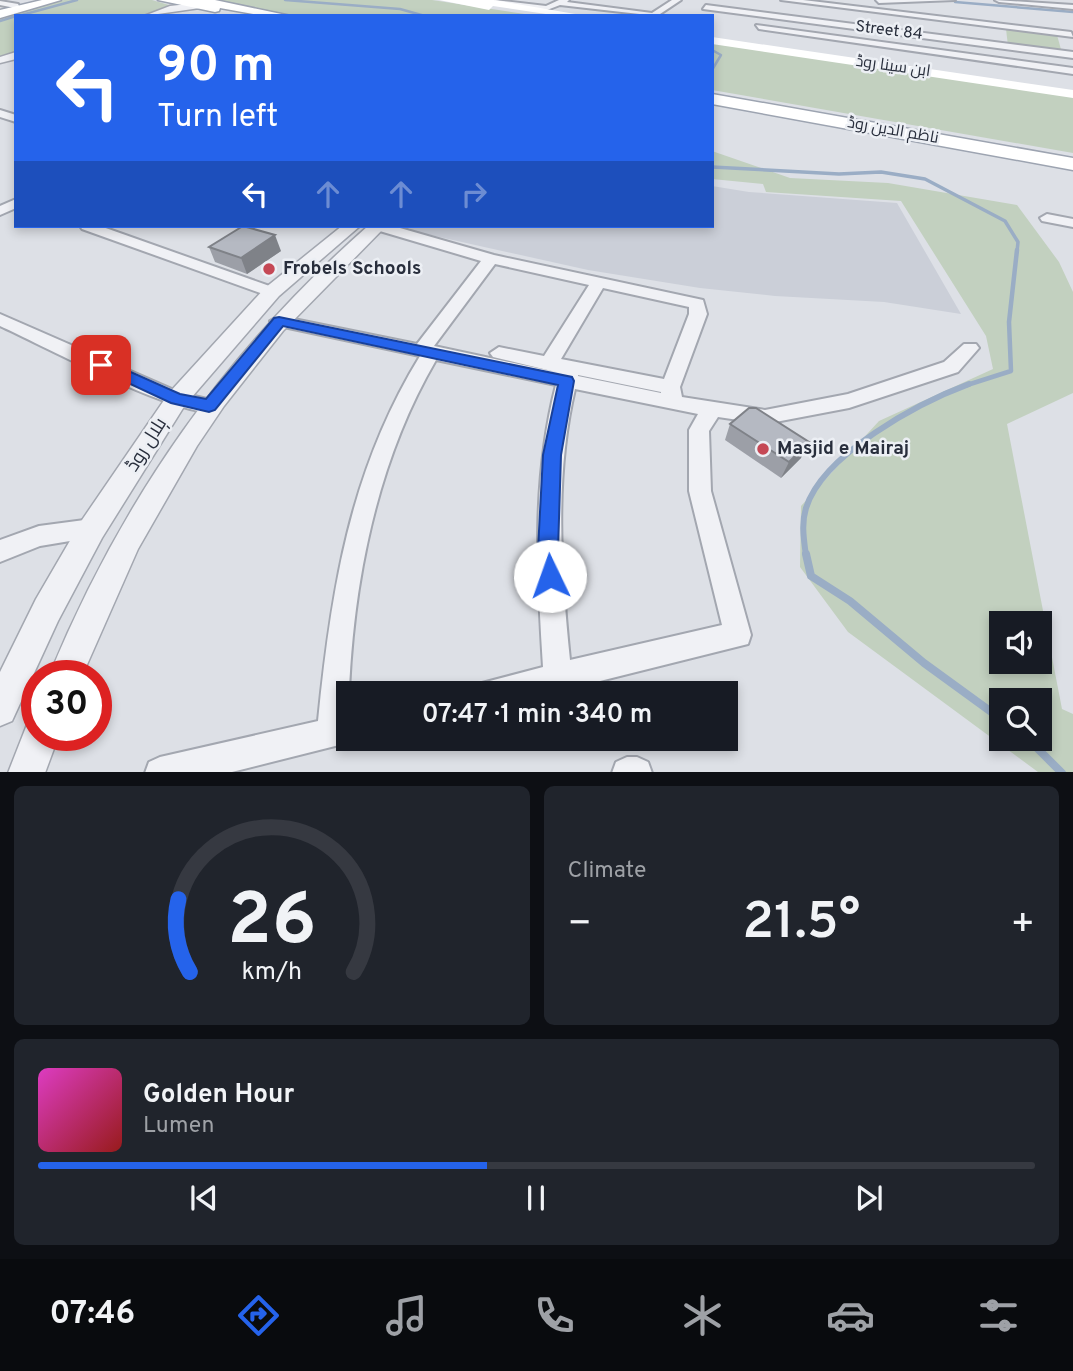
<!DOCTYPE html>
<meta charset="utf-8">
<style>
:root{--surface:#171b24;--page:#20242c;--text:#f1f3f6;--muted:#9ea1a6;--line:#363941;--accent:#2563eb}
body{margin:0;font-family:Overpass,Cairo,sans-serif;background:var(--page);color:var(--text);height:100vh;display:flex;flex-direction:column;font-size:26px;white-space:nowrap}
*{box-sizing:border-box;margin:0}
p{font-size:23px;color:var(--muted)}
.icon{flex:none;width:38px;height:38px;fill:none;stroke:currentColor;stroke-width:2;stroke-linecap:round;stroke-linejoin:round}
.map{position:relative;height:772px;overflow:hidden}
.drawer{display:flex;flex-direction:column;gap:14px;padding:14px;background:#0d0f14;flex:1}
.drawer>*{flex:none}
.top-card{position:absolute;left:14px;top:14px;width:700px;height:214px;border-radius:0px;box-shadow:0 4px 10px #0003;background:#2563eb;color:#fff;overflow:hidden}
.controls{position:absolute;left:989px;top:611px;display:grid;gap:14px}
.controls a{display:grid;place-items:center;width:63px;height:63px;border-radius:0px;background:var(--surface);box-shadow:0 4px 10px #0003;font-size:35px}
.speed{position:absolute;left:21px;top:660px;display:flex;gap:14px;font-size:35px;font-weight:700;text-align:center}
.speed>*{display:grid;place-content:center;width:91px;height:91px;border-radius:50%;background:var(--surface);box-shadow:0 4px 10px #0003;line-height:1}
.speed .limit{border:10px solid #d22;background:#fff;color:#111}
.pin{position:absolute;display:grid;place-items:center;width:60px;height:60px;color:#fff;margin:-30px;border-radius:14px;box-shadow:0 4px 10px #0006}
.me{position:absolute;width:77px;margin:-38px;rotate:357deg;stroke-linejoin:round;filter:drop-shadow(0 0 5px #0008)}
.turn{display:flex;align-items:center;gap:24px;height:147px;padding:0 28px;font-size:32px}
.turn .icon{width:91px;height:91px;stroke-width:2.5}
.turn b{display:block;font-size:49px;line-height:60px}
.lanes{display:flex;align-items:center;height:66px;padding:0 28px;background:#0003;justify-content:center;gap:35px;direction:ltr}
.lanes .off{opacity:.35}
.big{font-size:52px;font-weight:600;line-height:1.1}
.drawer .card{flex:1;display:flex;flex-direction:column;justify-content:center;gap:10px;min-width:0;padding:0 24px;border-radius:10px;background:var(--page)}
.drawer .dial{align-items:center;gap:0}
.dial svg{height:182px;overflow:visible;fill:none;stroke:var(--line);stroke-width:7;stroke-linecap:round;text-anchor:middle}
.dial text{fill:var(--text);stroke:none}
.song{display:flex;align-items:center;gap:21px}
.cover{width:84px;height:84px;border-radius:10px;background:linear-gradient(135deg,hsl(310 70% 55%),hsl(0 70% 35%))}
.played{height:7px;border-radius:4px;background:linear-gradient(90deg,var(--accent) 45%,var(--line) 45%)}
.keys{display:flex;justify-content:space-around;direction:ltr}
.heat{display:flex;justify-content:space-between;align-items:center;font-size:38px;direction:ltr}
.drawer .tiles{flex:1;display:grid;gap:14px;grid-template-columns:1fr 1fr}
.card:last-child{grid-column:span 2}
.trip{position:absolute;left:336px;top:681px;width:402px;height:70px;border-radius:0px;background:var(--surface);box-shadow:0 4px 10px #0003;font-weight:600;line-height:70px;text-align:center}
.tabs{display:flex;height:112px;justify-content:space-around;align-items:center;background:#090b0e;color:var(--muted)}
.tabs .icon{width:49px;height:49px}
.tabs .on{color:var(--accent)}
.tabs b{font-size:32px;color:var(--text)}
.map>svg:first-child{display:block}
.built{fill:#cbcfd8}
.green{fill:#c2d0bf;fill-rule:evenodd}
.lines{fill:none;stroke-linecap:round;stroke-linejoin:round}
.stream-far4{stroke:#9aadc5;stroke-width:2.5}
.stream-far3{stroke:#9aadc5;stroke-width:3.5}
.stream-far2{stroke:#9aadc5;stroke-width:4.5}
.stream-far1{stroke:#9aadc5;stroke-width:6}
.stream{stroke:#9aadc5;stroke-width:8}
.minor-casing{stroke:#a3a7b0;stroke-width:4}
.tertiary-casing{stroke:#a3a7b0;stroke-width:3}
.primary-casing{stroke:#9da4b1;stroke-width:3}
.minor{fill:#f0f1f5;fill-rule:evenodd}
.tertiary{fill:#f0f1f5;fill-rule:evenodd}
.secondary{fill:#fff;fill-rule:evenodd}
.primary{fill:#fff;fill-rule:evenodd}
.wall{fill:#9c9fa7}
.shaded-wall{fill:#7f8288}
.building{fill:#b5b9c2;stroke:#7f8288;stroke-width:2}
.route{fill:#2563eb;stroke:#184099;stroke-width:2}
.poi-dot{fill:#c54855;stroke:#eceff4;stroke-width:2.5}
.labels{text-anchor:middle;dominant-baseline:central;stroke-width:5;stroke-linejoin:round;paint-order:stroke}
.far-street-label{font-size:16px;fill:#282e3c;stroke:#eceff4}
.poi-label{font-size:19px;font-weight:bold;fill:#282e3c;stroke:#eceff4;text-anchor:start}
.street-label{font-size:19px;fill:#282e3c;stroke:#eceff4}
</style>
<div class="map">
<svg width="1073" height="773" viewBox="0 0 1073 773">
<rect width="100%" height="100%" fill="#dde0e6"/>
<polygon class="built" points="712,186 749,192 897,203 961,314 884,302 775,296 700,288 588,270 408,230 413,226 712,226"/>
<g class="green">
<polygon points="64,0 152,0 169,5 142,16 16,16 16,53 0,57 0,16"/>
<polygon points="203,0 432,0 538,16 294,16"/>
<polygon points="1006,29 1057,35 1062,53 1008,46"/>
<polygon points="712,42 1073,96 1073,153 712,90"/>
<path d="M 712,151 L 790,178 L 888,183 L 1017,205 L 1059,262 L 1073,292 L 1073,393 L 1007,424 L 1062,709 L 1073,714 L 1073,772 L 1038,772 L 848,632 L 800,567 L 801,506 L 879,421 L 993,369 L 986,336 L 901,201 L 766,192 L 763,184 L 712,179 ZM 1040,623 L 1040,662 L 1001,662 L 1001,623 ZM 1040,700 L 1040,738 L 1001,738 L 1001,700 Z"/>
</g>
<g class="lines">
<g class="stream-far4">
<polyline points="285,0 400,9 425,16"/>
<polyline points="955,2 1073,12"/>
<polyline points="18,16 77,0"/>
<polyline points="0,21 16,16"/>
<polyline points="712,50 721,55 712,70"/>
</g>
<polyline class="stream-far3" points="712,167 839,174 881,172 925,179 1005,221 1018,242 1017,252"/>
<polyline class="stream-far2" points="964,386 1011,371 1009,322 1017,250"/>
<path class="stream-far1" d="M 806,556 C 804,540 801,524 806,508 C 823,454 918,403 969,384"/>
<g class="stream">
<polyline points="806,554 811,576 850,601 924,663 1001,719"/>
<polyline points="1027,738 1062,773"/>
</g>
<g class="minor-casing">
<g id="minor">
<polygon points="494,0 546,6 559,0 569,0 567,2 652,13 672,0 681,0 657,16 560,5 547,10 497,3"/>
<polygon points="781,0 803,0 1071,32 1073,37"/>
<polygon points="876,0 955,0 879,3"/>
<polygon points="995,0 1073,5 1073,9 999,2"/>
<polygon points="0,1 18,4 19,6 15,8 0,5"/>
<polygon points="706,5 1073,52 1073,58 703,9"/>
<polygon points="756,25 1073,68 1073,74 759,29"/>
<polygon points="0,110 16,115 16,122 0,117"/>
<polygon points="16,199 16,208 0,215 0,206"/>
<polygon points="1047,214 1073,219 1073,227 1042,221 1040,218"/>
<polygon points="80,226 100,226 278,289 280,292 278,295 266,295 82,229"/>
<path d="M 371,226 L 393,226 L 494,255 L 703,300 L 707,314 L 680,387 L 682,397 L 765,410 L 848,394 L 944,362 L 964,344 L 976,344 L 979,348 L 958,372 L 849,408 L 765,424 L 718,417 L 709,431 L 711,491 L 751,635 L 748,644 L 552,693 L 478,693 L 482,683 L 543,667 C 537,572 532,478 556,385 L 436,360 C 370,473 348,610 348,738 L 359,740 L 228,773 L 145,773 L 149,762 L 160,757 L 318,721 C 331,590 350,470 420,356 L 279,326 L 270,321 L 279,316 L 417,344 L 481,261 L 373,229 ZM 495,264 L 589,285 L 544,356 L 499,347 L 490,353 L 493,357 L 560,373 L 434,346 ZM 603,288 L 689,307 L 689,314 L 664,379 L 561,359 ZM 578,375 L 661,392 L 661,393 L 578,376 ZM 575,389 L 698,414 L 689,430 L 689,491 L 722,625 L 570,660 C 561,570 554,478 575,389 Z"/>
<path d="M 0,314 L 181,393 L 216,401 L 219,406 L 216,411 C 184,421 38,343 0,326 Z"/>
<polygon points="92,519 100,522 104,529 100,536 40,546 0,562 0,540 39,526"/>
<polygon points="627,757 637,757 648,762 652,773 612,773 616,762"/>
</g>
</g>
<g class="tertiary-casing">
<g id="tertiary">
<polygon points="197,3 200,4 200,8 144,16 170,6"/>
<polygon points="16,52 16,59 0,63 0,57"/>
<polygon points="342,226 360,226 279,296 185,405 102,538 58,621 12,721 0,726 0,672 36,599 82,520 169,393 265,288"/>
<path d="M 368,226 L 386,226 L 283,331 L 224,406 L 197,446 L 138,549 L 82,676 L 49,676 C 122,499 225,352 368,226 Z"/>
<polygon points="37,719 37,735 59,735 45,773 8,773 28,722"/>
</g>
</g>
<g class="primary-casing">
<g id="primary">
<polygon points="42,0 61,0 0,18 0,10"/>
<polygon points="158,0 215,0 291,16 264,16 220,8 219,11 215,12"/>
<polygon points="712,94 1073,158 1073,170 712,104"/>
</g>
</g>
<use href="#minor" class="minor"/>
<use href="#tertiary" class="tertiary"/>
<g class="secondary">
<polygon points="439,0 494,0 587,16 559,16 493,6 489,10"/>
<polygon points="712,37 1073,90 1073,98 712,44"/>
</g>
<use href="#primary" class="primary"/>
</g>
<g class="wall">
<polygon points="209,247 281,251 247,274 215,262"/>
<polygon points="730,424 801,458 781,478 725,440"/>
</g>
<g class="shaded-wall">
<polygon points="275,235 281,251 247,274 241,258"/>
<polygon points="809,442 801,458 781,478 789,462"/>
</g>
<g class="building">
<polygon points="243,226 275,235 241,258 209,247"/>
<polygon points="749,408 756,408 809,442 789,462 730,424"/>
</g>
<polygon class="route" points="279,317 572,377 574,381 561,455 558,550 560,576 557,582 550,585 542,582 538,550 543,455 558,385 283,326 215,410 209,412 171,403 96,368 93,365 101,359 106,361 180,394 206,399 274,318"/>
<g class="poi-dot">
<circle cx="269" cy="269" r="7"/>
<circle cx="763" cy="449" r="7"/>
</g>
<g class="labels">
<g class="far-street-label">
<text transform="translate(889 31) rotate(7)">Street 84</text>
<text transform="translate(893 67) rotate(8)">ابن سینا روڈ</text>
<text transform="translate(893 131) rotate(10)">ناظم الدین روڈ</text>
</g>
<g class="poi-label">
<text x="283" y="269">Frobels Schools</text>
<text x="777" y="449">Masjid e Mairaj</text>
</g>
<g class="street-label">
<text transform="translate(147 445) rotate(-58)">ہلال روڈ</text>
</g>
</g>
</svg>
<div class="controls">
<a><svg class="icon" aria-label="sound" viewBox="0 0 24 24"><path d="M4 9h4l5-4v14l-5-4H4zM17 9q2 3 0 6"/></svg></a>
<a><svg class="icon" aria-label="search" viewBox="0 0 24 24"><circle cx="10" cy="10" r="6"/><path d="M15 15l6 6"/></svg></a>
</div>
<div class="speed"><div class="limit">30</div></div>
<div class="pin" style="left:101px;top:365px;background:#d93025"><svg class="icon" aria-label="arrive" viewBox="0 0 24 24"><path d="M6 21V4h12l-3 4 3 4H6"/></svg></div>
<svg class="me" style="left:550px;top:576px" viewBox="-20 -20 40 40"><circle r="19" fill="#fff"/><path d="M0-13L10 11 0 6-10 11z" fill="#2563eb"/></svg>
<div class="trip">07:47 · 1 min · 340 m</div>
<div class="top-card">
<div class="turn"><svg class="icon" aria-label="left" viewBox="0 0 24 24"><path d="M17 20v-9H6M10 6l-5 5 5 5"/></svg><div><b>90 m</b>Turn left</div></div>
<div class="lanes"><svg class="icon" aria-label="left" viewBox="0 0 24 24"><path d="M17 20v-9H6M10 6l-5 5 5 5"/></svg><svg class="icon off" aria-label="ahead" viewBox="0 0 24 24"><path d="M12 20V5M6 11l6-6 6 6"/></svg><svg class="icon off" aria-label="ahead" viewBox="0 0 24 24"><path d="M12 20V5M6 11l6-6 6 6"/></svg><svg class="icon off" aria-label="right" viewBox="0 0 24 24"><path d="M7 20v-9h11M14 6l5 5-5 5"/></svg></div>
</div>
</div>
<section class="drawer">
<div class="tiles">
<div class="card dial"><svg viewBox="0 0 100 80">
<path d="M14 69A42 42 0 1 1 86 69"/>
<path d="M14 69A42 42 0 0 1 9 37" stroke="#2563eb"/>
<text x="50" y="56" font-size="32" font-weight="700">26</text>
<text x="50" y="72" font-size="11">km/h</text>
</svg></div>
<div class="card"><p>Climate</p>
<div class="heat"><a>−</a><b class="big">21.5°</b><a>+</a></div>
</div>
<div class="card">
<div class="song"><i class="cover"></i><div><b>Golden Hour</b><p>Lumen</p></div></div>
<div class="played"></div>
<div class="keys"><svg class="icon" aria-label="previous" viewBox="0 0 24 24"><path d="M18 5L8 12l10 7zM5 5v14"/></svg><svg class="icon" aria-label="pause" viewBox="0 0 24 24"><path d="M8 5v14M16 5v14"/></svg><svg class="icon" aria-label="next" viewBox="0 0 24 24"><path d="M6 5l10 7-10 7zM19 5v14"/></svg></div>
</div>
</div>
</section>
<nav class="tabs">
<b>07:46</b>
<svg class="icon on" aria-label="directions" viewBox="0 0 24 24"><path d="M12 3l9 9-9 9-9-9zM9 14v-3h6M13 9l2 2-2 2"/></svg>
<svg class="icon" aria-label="music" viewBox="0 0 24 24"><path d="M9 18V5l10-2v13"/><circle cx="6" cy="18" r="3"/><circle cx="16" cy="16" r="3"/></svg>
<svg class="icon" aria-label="phone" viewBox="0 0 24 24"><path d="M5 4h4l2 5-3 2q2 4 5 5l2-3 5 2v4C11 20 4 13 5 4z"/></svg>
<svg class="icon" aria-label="climate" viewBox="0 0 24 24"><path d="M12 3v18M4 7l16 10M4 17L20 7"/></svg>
<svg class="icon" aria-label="car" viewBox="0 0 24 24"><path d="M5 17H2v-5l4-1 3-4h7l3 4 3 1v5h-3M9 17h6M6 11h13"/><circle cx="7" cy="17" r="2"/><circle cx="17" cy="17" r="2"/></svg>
<svg class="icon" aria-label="filters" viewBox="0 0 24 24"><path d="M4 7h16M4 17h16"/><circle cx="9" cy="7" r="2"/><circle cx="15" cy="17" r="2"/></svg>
</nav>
